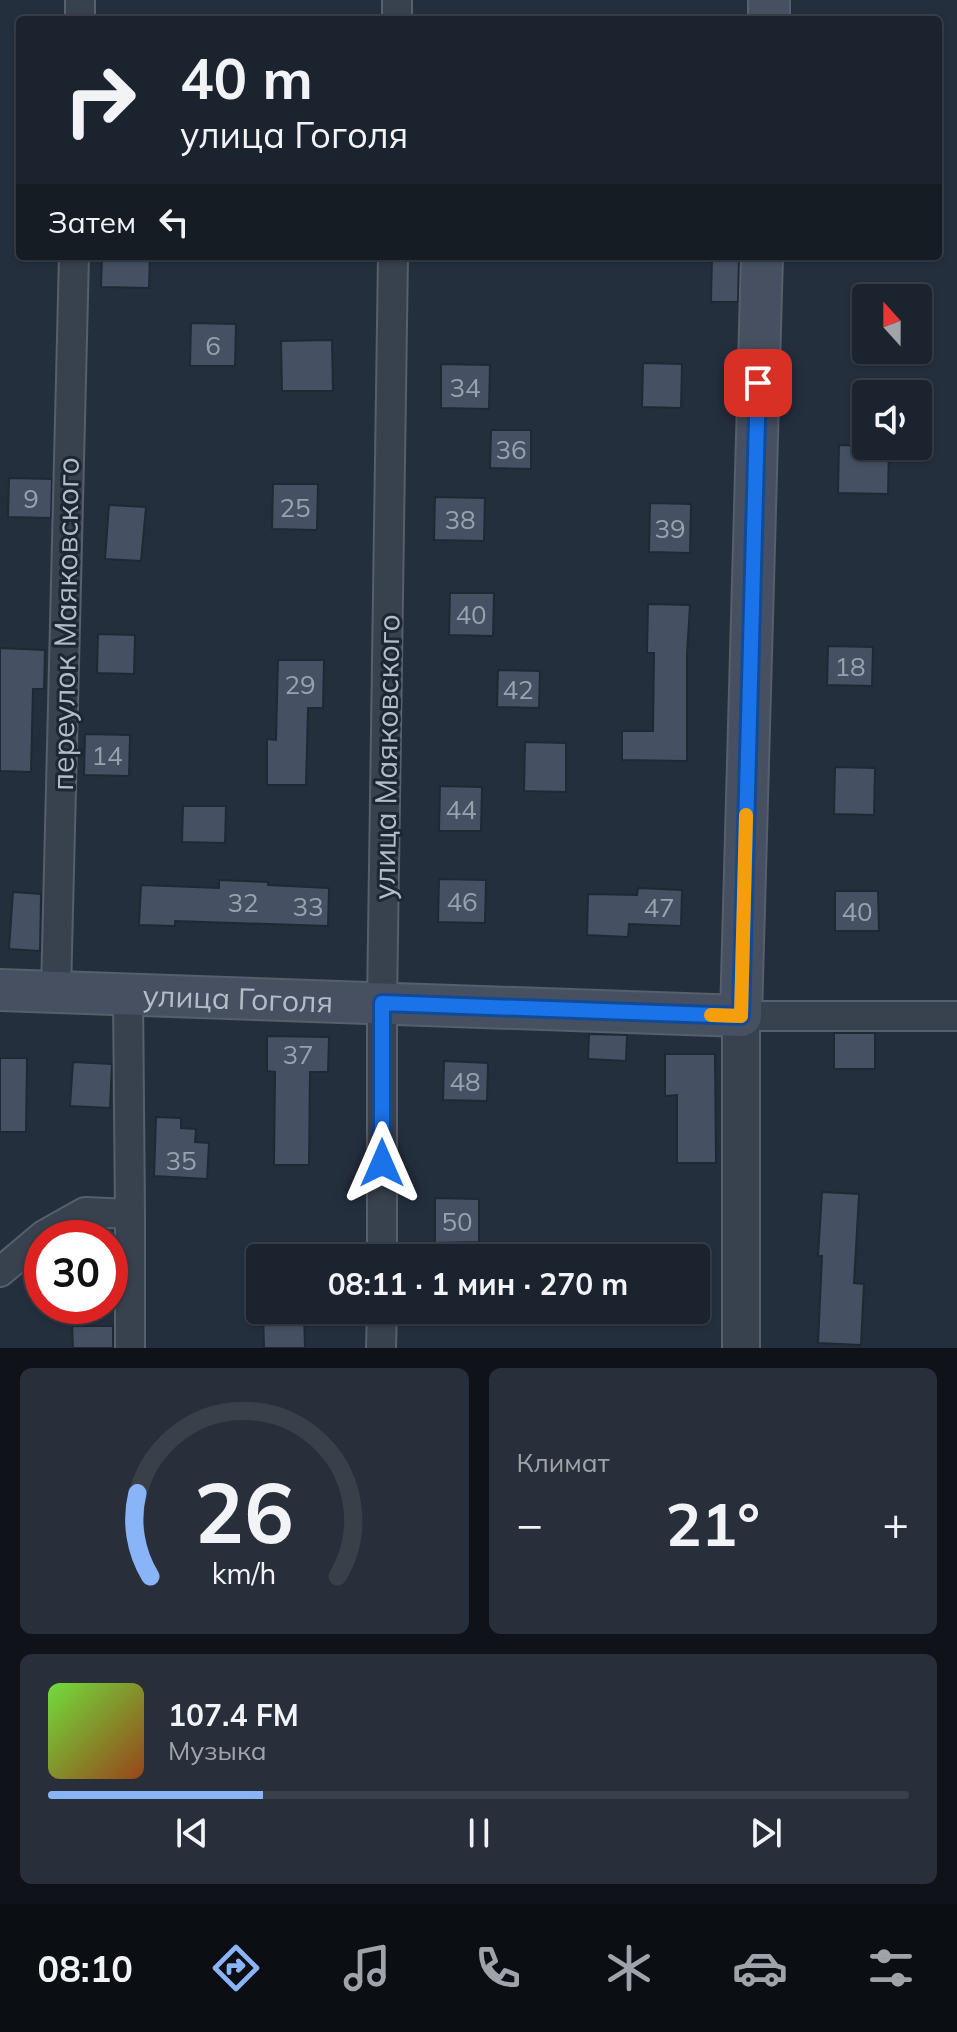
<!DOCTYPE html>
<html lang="ru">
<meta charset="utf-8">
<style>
:root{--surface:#1b232e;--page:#282f3a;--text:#f1f3f6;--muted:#a0a4aa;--line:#39404a;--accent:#8ab4f8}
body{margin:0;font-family:Mulish,sans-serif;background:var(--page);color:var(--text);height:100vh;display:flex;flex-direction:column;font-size:30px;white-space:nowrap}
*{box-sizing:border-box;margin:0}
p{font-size:26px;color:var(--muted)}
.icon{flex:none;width:44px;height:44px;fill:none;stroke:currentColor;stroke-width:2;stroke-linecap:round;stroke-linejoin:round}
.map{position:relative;height:1348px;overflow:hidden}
.side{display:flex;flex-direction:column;gap:20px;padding:20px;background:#0f1319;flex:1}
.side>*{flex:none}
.hud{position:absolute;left:16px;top:16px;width:926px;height:244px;border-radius:8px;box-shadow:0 2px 6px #0004,0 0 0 2px var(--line);background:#1b232e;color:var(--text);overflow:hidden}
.needle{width:52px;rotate:339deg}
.controls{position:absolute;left:852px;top:284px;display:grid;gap:16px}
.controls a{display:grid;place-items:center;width:80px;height:80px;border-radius:8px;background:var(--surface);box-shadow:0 2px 6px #0004,0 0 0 2px var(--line);font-size:40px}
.speed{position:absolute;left:24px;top:1220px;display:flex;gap:16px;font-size:40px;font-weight:700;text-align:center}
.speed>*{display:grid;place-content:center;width:104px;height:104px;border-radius:50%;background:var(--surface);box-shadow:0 2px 6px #0004,0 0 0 2px var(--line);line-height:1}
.speed .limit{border:12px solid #d22;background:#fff;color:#111}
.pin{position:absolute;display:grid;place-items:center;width:68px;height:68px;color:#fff;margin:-34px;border-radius:16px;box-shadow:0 4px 12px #0006}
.me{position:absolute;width:88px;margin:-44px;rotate:0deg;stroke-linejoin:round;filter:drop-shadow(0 0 6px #0008)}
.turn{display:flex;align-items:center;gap:28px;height:168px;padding:0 32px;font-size:36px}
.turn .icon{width:104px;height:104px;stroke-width:2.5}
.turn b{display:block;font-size:56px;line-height:68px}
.then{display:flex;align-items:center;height:76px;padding:0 32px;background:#0003;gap:16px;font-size:30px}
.big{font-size:60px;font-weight:700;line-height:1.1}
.side .card{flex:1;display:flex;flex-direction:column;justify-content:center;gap:12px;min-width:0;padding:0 28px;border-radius:12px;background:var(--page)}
.side .dial{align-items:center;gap:0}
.dial svg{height:208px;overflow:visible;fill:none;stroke:var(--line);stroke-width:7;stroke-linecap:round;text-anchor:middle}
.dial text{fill:var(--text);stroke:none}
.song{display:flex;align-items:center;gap:24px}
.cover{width:96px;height:96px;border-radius:12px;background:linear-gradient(135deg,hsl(100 70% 55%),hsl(20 70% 35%))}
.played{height:8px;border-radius:4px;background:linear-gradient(90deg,var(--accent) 25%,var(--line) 25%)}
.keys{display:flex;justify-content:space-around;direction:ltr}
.heat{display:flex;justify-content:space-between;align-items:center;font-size:44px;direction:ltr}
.side .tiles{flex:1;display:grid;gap:20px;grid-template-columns:1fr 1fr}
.card:last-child{grid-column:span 2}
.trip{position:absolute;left:246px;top:1244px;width:464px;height:80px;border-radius:8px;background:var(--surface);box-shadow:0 2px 6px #0004,0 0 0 2px var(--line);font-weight:700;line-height:80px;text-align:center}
.tab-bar{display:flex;height:128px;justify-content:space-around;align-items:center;background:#0b0e12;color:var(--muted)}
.tab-bar .icon{width:56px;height:56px}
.tab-bar .on{color:var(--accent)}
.tab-bar b{font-size:36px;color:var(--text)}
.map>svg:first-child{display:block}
.building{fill:#455162;stroke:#1f2835;stroke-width:2}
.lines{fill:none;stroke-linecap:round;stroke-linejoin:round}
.minor-casing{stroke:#565f6c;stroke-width:32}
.tertiary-casing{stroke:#565f6c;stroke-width:40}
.secondary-casing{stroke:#565f6c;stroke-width:44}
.minor{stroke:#38414e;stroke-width:28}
.tertiary{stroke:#38414e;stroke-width:36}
.secondary{stroke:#465061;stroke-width:40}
.route-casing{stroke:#114b97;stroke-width:20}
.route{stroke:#1a73e8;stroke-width:14}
.slow{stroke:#f59e0b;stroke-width:14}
.labels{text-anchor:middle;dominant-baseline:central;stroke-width:6;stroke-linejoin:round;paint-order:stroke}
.number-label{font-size:26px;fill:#98a1af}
.street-label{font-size:30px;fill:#b4bcc9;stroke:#1d2633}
</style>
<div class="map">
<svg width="957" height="1348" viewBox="0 0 957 1348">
<rect width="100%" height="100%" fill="#242f3e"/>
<g class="building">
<polygon points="102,256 150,256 149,288 101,287"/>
<polygon points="712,256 739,257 738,302 711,302"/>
<polygon points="191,323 236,324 235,366 190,366"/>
<polygon points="332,340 333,391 282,391 281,341"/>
<polygon points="643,363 682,364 681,408 642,407"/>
<polygon points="441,364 490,365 489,409 441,408"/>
<polygon points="491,430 531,430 531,469 490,468"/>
<polygon points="839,445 889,447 888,494 838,493"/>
<polygon points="9,478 52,479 51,518 8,517"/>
<polygon points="273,484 318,484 317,530 272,529"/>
<polygon points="435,497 485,498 484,541 434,540"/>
<polygon points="650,503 691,504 690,553 649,552"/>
<polygon points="109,505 146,507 141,561 105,559"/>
<polygon points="450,593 494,593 493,636 449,635"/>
<polygon points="648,604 690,605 687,654 687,761 622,760 622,731 653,731 654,653 647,653"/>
<polygon points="98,634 135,635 134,674 97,673"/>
<polygon points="828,646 873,647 872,686 827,685"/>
<polygon points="0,648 45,650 44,689 33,689 31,772 0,771"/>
<polygon points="278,660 324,660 323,708 308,708 306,785 267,785 267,739 276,740"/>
<polygon points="498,670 540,671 539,708 497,707"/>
<polygon points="85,734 130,735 129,776 84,775"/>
<polygon points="525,742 566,743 566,792 524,791"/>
<polygon points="835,767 875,768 874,815 834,814"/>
<polygon points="440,786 482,787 481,831 439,831"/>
<polygon points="183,806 226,806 225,843 182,842"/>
<polygon points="439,879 486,880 485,923 438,922"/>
<polygon points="219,880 268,882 268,885 329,888 328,926 175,921 175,926 139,925 141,885 219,888"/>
<polygon points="638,888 682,890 681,926 629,924 628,937 587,935 588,894 637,895"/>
<polygon points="835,891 878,891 879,931 835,931"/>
<polygon points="13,892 41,894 40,951 9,949"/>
<rect x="834" y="1033" width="41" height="36"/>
<polygon points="589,1034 627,1035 626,1061 588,1059"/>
<polygon points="267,1036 329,1037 328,1072 310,1072 309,1165 274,1165 275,1072 267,1071"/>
<polygon points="665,1054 715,1054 716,1163 677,1163 677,1095 665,1096"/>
<polygon points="0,1058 27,1058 26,1132 0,1132"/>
<polygon points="444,1061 488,1063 487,1101 443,1100"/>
<polygon points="73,1062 112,1064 110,1108 70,1106"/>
<polygon points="156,1117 181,1118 181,1128 196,1129 195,1142 209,1143 207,1179 154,1176"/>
<polygon points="822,1192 859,1194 854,1283 864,1284 861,1345 818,1343 822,1256 818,1256"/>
<polygon points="435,1198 479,1199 479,1242 435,1243"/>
<polygon points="304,1311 305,1348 264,1348 263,1312"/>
<polygon points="72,1326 113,1326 113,1348 73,1348"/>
</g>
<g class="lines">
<g class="minor-casing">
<g id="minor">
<polyline points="80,20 80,0"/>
<polyline points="397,20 397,0"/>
<polyline points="56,992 74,256"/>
<polyline points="741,1016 957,1016"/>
<polyline points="382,1258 382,1003 393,256"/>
<polyline points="0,1272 44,1235 85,1212 130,1214 128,995"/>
<polyline points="130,1348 130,1214"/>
<polyline points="381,1348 382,1310"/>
</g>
</g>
<g class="tertiary-casing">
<polyline id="tertiary" points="741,1016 741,1348"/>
</g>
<g class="secondary-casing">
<g id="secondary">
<polyline points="769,20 769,0"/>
<path id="s1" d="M 0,990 L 741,1016 L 762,256"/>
</g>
</g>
<use href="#minor" class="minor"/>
<use href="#tertiary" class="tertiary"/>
<use href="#secondary" class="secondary"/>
</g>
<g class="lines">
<g class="route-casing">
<polyline id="route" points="382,1163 382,1003 741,1016 758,383"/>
</g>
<use href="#route" class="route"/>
<polyline class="slow" points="711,1015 741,1016 746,815"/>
</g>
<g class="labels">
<g class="number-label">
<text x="213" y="345">6</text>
<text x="465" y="387">34</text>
<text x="511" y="449">36</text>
<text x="31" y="498">9</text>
<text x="295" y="507">25</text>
<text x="460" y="519">38</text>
<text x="670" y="528">39</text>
<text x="471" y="614">40</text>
<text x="850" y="666">18</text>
<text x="300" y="684">29</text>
<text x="518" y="689">42</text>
<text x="107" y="755">14</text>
<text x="461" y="809">44</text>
<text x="462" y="901">46</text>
<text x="243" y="902">32</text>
<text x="308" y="906">33</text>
<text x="659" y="907">47</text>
<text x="857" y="911">40</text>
<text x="298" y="1054">37</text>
<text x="465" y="1081">48</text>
<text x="181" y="1160">35</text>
<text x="457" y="1221">50</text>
</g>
<g class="street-label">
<text transform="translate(65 624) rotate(-89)">переулок Маяковского</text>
<text transform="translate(386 757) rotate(-89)">улица Маяковского</text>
<text stroke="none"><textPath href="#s1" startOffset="238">улица Гоголя</textPath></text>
</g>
</g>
</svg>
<div class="controls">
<a><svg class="needle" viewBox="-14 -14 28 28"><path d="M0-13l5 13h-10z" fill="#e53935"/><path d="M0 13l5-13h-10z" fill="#a0a4aa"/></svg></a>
<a><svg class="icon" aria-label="sound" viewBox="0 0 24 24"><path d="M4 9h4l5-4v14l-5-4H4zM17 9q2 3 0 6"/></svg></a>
</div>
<div class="speed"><div class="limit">30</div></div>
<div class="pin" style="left:758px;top:383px;background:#d93025"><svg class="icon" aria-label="arrive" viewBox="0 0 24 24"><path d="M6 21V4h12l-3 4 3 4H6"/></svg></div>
<svg class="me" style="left:382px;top:1163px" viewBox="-20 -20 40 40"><path d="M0-17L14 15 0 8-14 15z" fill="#1a73e8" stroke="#fff" stroke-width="4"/></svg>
<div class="trip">08:11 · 1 мин · 270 m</div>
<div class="hud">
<div class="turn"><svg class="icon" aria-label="right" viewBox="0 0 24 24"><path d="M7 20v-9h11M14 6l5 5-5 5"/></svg><div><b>40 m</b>улица Гоголя</div></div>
<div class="then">Затем<svg class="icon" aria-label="left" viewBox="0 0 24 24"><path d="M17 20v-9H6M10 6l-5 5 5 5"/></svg></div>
</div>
</div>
<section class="side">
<div class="tiles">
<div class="card dial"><svg viewBox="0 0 100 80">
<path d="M14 69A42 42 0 1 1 86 69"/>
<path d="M14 69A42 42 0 0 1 9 37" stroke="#8ab4f8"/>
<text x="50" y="56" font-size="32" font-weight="700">26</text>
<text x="50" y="72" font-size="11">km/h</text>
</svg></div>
<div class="card"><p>Климат</p>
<div class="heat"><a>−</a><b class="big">21°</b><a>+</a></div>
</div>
<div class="card">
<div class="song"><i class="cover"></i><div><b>107.4 FM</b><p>Музыка</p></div></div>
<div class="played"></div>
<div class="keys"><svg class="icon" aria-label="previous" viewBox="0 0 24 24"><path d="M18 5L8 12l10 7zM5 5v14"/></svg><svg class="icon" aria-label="pause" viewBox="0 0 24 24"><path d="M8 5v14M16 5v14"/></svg><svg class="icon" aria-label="next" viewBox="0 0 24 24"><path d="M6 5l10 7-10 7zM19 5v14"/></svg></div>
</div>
</div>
</section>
<nav class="tab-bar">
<b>08:10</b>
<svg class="icon on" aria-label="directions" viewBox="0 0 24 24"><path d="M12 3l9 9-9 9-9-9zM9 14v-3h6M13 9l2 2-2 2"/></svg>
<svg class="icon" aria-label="music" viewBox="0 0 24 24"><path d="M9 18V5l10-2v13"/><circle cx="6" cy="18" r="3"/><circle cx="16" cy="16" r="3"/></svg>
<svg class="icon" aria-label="phone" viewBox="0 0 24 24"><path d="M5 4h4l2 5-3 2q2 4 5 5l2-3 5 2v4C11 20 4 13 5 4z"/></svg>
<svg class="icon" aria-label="climate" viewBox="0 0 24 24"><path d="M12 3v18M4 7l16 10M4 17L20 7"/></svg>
<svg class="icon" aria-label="car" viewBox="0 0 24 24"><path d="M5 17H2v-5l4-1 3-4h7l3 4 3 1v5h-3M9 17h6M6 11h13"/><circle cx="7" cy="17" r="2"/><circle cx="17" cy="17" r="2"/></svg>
<svg class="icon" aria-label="filters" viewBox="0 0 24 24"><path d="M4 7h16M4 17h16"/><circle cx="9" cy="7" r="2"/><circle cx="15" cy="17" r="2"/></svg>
</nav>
